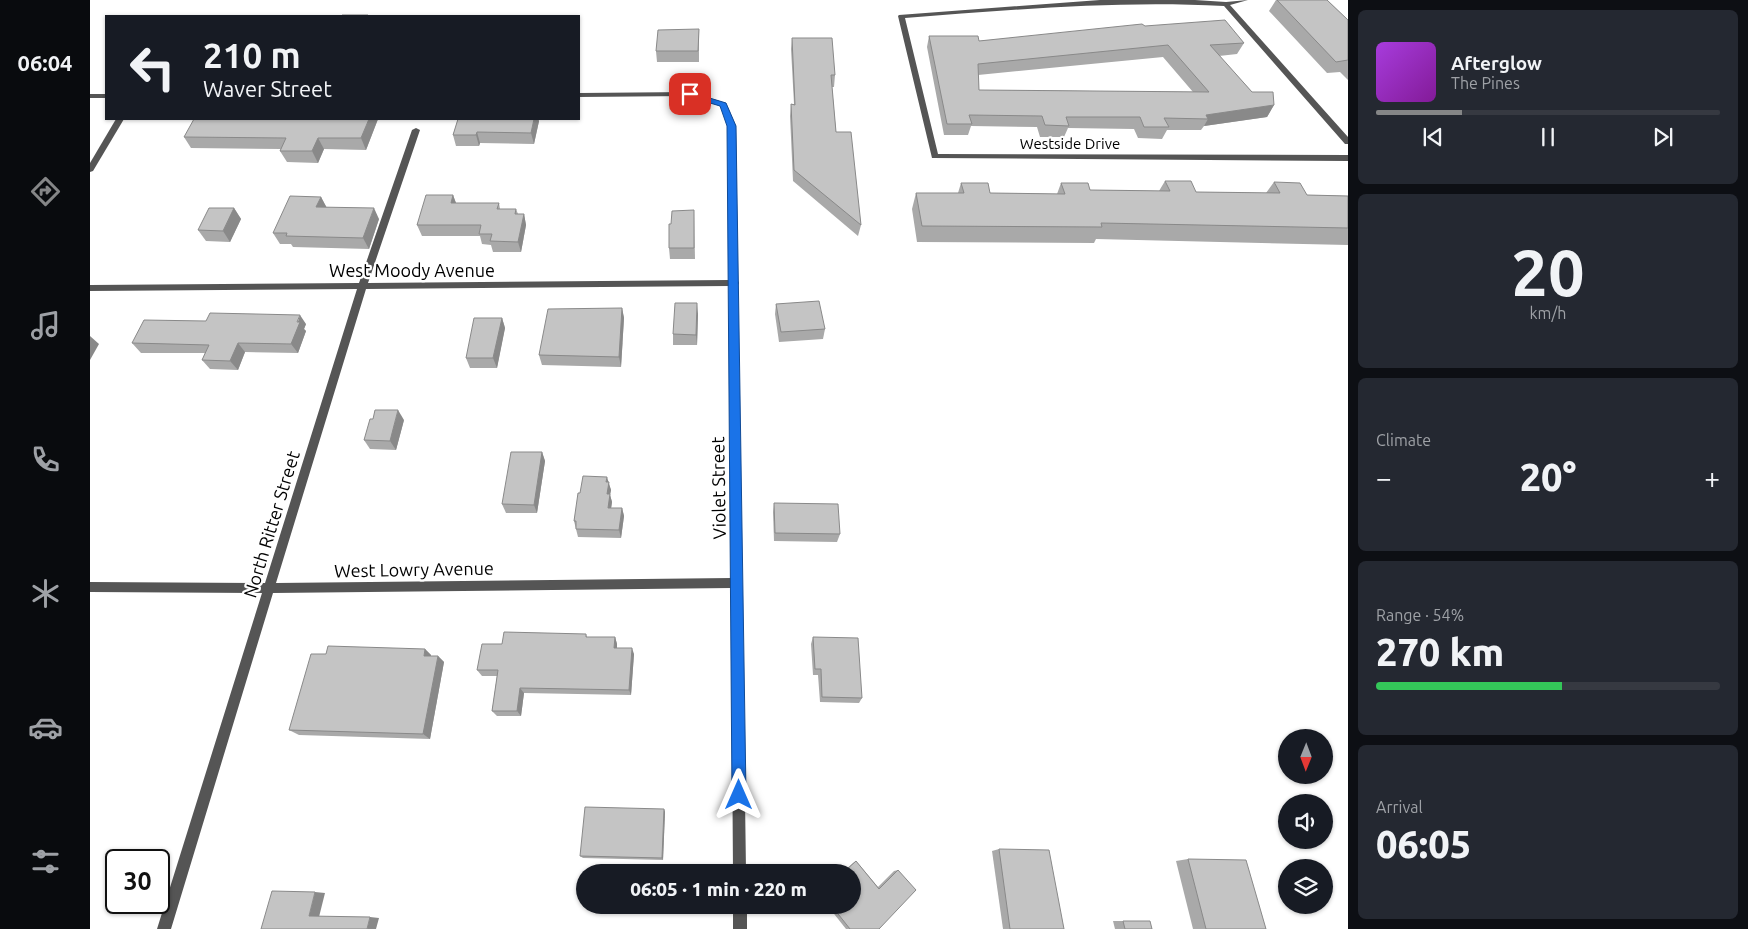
<!DOCTYPE html>
<meta charset="utf-8">
<style>
:root{--surface:#171b24;--page:#242831;--text:#f1f3f6;--muted:#9ea1a6;--line:#363941;--accent:#858687}
body{margin:0;font-family:Ubuntu,sans-serif;background:var(--page);color:var(--text);height:100vh;display:flex;flex-direction:column;font-size:19px;white-space:nowrap}
*{box-sizing:border-box;margin:0}
p{font-size:16px;color:var(--muted)}
.icon{flex:none;width:28px;height:28px;fill:none;stroke:currentColor;stroke-width:2;stroke-linecap:round;stroke-linejoin:round}
.map{position:relative;flex:1;overflow:hidden}
.side{display:flex;flex-direction:column;gap:10px;padding:10px;background:#0d0f14;width:400px}
.side>*{flex:none}
.top-card{position:absolute;left:15px;top:15px;width:475px;height:105px;border-radius:0px;box-shadow:0 1px 4px #0004;background:#171b24;color:var(--text);overflow:hidden}
.needle{width:32px;rotate:181deg}
.buttons{position:absolute;left:1188px;top:729px;display:grid;gap:10px}
.buttons a{display:grid;place-items:center;width:55px;height:55px;border-radius:50%;background:var(--surface);box-shadow:0 1px 4px #0004;font-size:25px}
.speed{position:absolute;left:15px;top:849px;display:flex;gap:10px;font-size:25px;font-weight:700;text-align:center}
.speed>*{display:grid;place-content:center;width:65px;height:65px;border-radius:50%;background:var(--surface);box-shadow:0 1px 4px #0004;line-height:1}
.speed .limit{border:2px solid #111;border-radius:8px;background:#fff;color:#111}
.pin{position:absolute;display:grid;place-items:center;width:42px;height:42px;color:#fff;margin:-21px;border-radius:10px;box-shadow:0 2px 8px #0006}
.me{position:absolute;width:55px;margin:-28px;rotate:0deg;stroke-linejoin:round;filter:drop-shadow(0 0 4px #0008)}
.turn{display:flex;align-items:center;gap:18px;height:105px;padding:0 15px;font-size:22px}
.turn .icon{width:65px;height:65px;stroke-width:2.5}
.turn b{display:block;font-size:35px;line-height:42px}
.big{font-size:38px;font-weight:800;line-height:1.1}
.side .tile{flex:1;display:flex;flex-direction:column;justify-content:center;gap:8px;min-width:0;padding:0 18px;border-radius:8px;background:var(--page)}
.side .dial{align-items:center;gap:0}
.dial b{font-size:65px;line-height:1}
.song{display:flex;align-items:center;gap:15px}
.cover{width:60px;height:60px;border-radius:8px;background:linear-gradient(135deg,hsl(280 70% 55%),hsl(290 70% 35%))}
.played{height:5px;border-radius:2px;background:linear-gradient(90deg,var(--accent) 25%,var(--line) 25%)}
.keys{display:flex;justify-content:space-around;direction:ltr}
.heat{display:flex;justify-content:space-between;align-items:center;font-size:28px;direction:ltr}
.charge{height:8px;border-radius:4px;background:linear-gradient(90deg,#34c759 54%,var(--line) 0)}
.trip{position:absolute;left:486px;top:864px;width:285px;height:50px;border-radius:25px;background:var(--surface);box-shadow:0 1px 4px #0004;font-weight:800;line-height:50px;text-align:center}
main{display:flex;flex:1;min-height:0}
.dock{display:flex;flex-direction:column;width:90px;justify-content:space-around;align-items:center;background:#090b0e;color:var(--muted)}
.dock .icon{width:35px;height:35px}
.dock .selected{color:var(--accent)}
.dock b{font-size:22px;color:var(--text)}
.map>svg:first-child{display:block}
.lines{fill:none;stroke-linecap:round;stroke-linejoin:round}
.minor{fill:#555;fill-rule:evenodd}
.wall{fill:#a9a9a9;fill-rule:evenodd}
.shaded-wall{fill:#898989}
.building{fill:#c4c4c4;stroke:#898989;fill-rule:evenodd}
.route{fill:#1a73e8;stroke:#114b97}
.labels{text-anchor:middle;dominant-baseline:central;stroke-width:4.5;stroke-linejoin:round;paint-order:stroke}
.far-street-label{font-size:15px;fill:#000;stroke:#fff}
.street-label{font-size:18px;fill:#000;stroke:#fff}
</style>
<main>
<nav class="dock">
<b>06:04</b>
<svg class="icon selected" aria-label="directions" viewBox="0 0 24 24"><path d="M12 3l9 9-9 9-9-9zM9 14v-3h6M13 9l2 2-2 2"/></svg>
<svg class="icon" aria-label="music" viewBox="0 0 24 24"><path d="M9 18V5l10-2v13"/><circle cx="6" cy="18" r="3"/><circle cx="16" cy="16" r="3"/></svg>
<svg class="icon" aria-label="phone" viewBox="0 0 24 24"><path d="M5 4h4l2 5-3 2q2 4 5 5l2-3 5 2v4C11 20 4 13 5 4z"/></svg>
<svg class="icon" aria-label="climate" viewBox="0 0 24 24"><path d="M12 3v18M4 7l16 10M4 17L20 7"/></svg>
<svg class="icon" aria-label="car" viewBox="0 0 24 24"><path d="M5 17H2v-5l4-1 3-4h7l3 4 3 1v5h-3M9 17h6M6 11h13"/><circle cx="7" cy="17" r="2"/><circle cx="17" cy="17" r="2"/></svg>
<svg class="icon" aria-label="filters" viewBox="0 0 24 24"><path d="M4 7h16M4 17h16"/><circle cx="9" cy="7" r="2"/><circle cx="15" cy="17" r="2"/></svg>
</nav>
<div class="map">
<svg width="1258" height="929" viewBox="0 0 1258 929">
<rect width="100%" height="100%" fill="#fff"/>
<g class="lines">
<g class="minor">
<path d="M 1010,0 L 1105,0 L 1136,2 L 1158,0 L 1140,5 L 1258,137 L 1258,144 L 1255,144 L 1134,6 C 1027,0 921,10 815,18 L 848,154 L 1258,155 L 1258,161 L 842,158 L 808,16 L 809,15 Z"/>
<path d="M 600,92 L 636,103 L 646,126 L 648,281 L 649,283 L 648,285 L 656,872 L 643,872 L 641,588 L 183,593 L 81,929 L 67,929 L 172,593 L 0,592 L 0,582 L 175,583 L 267,289 L 0,291 L 0,285 L 269,283 L 322,130 L 326,128 L 330,130 L 278,283 L 639,280 L 638,126 L 630,106 L 599,96 L 489,97 L 489,93 ZM 639,286 L 641,578 L 186,583 L 276,289 Z"/>
<rect x="0" y="94" width="16" height="4"/>
<polygon points="26,119 34,119 3,171 0,172 0,163"/>
<rect x="643" y="905" width="14" height="24"/>
</g>
</g>
<g class="wall">
<polygon points="1186,0 1237,0 1258,20 1258,80 1250,72 1237,73 1179,11"/>
<path d="M 1055,26 L 1154,43 L 1147,54 L 1129,56 L 1162,92 L 1184,105 L 1177,117 L 1114,126 L 1111,130 L 1077,130 L 1072,139 L 1048,138 L 1044,129 L 978,128 L 974,137 L 950,137 L 947,127 L 881,126 L 878,135 L 854,135 L 837,47 L 839,36 L 889,41 ZM 1073,57 L 1103,92 L 889,90 L 888,75 Z"/>
<polygon points="609,29 609,62 567,62 566,51"/>
<polygon points="702,38 745,75 744,87 742,87 746,132 771,225 768,236 703,181 700,116 701,104 704,104 701,49"/>
<polygon points="288,119 276,150 234,149 228,163 197,162 190,151 191,149 101,148 94,137"/>
<polygon points="368,119 448,119 449,121 444,144 390,143 389,146 366,146 363,135"/>
<polygon points="1075,181 1106,192 1176,193 1184,182 1217,195 1258,196 1258,245 1006,239 1004,243 827,242 822,209 826,193 868,193 871,183 900,193 967,194 971,183 1000,190 1069,191"/>
<polygon points="363,195 366,203 409,203 410,209 426,209 428,214 434,214 436,225 431,252 403,252 401,245 392,244 390,236 332,236 327,225"/>
<polygon points="231,197 236,207 289,219 279,249 203,247 201,244 190,244 183,233"/>
<polygon points="144,208 151,219 140,242 116,241 108,230"/>
<polygon points="604,210 605,259 580,259 579,248 581,224"/>
<polygon points="686,304 735,329 733,339 689,342 685,314"/>
<polygon points="532,308 534,318 531,367 452,365 449,355"/>
<polygon points="608,314 607,345 583,345 583,334"/>
<polygon points="412,318 415,328 407,368 380,368 376,358"/>
<polygon points="216,324 214,329 216,331 208,353 155,352 148,370 120,369 112,360 115,353 51,353 42,343"/>
<polygon points="314,420 306,450 280,449 274,440"/>
<polygon points="452,452 455,461 447,513 416,513 412,504"/>
<polygon points="518,482 521,490 520,495 522,502 521,508 532,508 534,516 531,538 488,537 484,521 490,493"/>
<polygon points="684,503 750,534 747,542 684,541 683,512"/>
<polygon points="496,634 497,637 525,637 527,644 527,648 544,654 541,695 434,693 431,716 407,716 402,711 407,676 392,676 387,670 412,644"/>
<polygon points="723,637 772,698 769,703 730,702 728,675 723,675 721,644"/>
<polygon points="335,649 341,655 341,656 348,656 354,662 340,739 209,735 199,730 236,654"/>
<polygon points="574,809 575,812 573,860 493,858 490,856"/>
<polygon points="909,849 974,929 913,929 902,851"/>
<polygon points="1098,859 1176,929 1103,929 1086,861"/>
<polygon points="766,861 788,887 804,871 808,870 789,929 756,929 737,905 762,905 762,872 753,872 763,863"/>
<polygon points="1023,921 1033,921 1062,929 1025,929"/>
</g>
<g class="shaded-wall">
<polygon points="1184,105 1177,117 1114,126 1118,119 1116,115"/>
<polygon points="279,119 288,119 276,150 271,138"/>
<polygon points="444,119 448,119 449,121 444,144 441,133"/>
<polygon points="387,132 390,143 389,146 386,135"/>
<polygon points="228,138 234,149 228,163 222,151"/>
<polygon points="363,195 367,206 361,203"/>
<polygon points="231,197 237,208 226,207"/>
<polygon points="144,208 151,219 140,242 133,231"/>
<polygon points="284,208 289,219 279,249 273,238"/>
<polygon points="434,214 436,225 431,252 428,242"/>
<polygon points="607,303 608,314 607,345 606,335"/>
<polygon points="532,308 534,318 531,367 529,357"/>
<polygon points="210,315 216,324 214,329 216,331 208,353 201,344"/>
<polygon points="412,318 415,328 407,368 403,358"/>
<polygon points="0,336 9,344 0,360"/>
<polygon points="148,343 155,352 148,370 140,361"/>
<polygon points="308,410 314,420 306,450 300,441"/>
<polygon points="452,452 455,461 447,513 444,505"/>
<polygon points="517,477 521,490 520,495 522,502 520,516 518,508 516,482"/>
<polygon points="532,508 534,516 531,538 529,530"/>
<polygon points="525,637 527,644 527,654 524,648"/>
<polygon points="542,648 544,654 541,695 539,690"/>
<polygon points="335,649 341,655 340,662 334,656"/>
<polygon points="348,656 354,662 340,739 333,734"/>
<polygon points="430,688 434,693 431,716 427,711"/>
<polygon points="574,809 575,812 573,860 572,858"/>
<polygon points="225,892 235,893 229,917 219,916"/>
<polygon points="280,917 289,918 286,929 277,929"/>
</g>
<g class="building">
<polygon points="1187,0 1237,0 1258,20 1258,60 1246,62"/>
<polygon points="252,15 278,15 277,16 251,16"/>
<path d="M 1135,20 L 1154,43 L 1120,45 L 1162,92 L 1183,92 L 1184,105 L 1116,115 L 1118,119 L 1074,118 L 1079,127 L 1054,127 L 1050,117 L 976,117 L 979,126 L 955,125 L 952,116 L 879,115 L 882,124 L 857,124 L 839,36 L 888,36 L 889,41 L 1052,24 L 1055,26 ZM 1078,45 L 1119,92 L 889,90 L 888,64 Z"/>
<polygon points="609,29 608,51 566,51 568,30"/>
<polygon points="702,38 742,38 745,75 741,75 746,132 761,132 771,225 704,170 701,104 705,105"/>
<polygon points="104,119 279,119 271,138 228,138 222,151 190,151 196,138 94,137"/>
<polygon points="368,119 444,119 441,133 387,132 386,135 363,135"/>
<polygon points="1075,181 1101,181 1106,192 1190,193 1184,182 1210,183 1217,195 1258,196 1258,228 1011,223 1012,227 832,226 826,193 874,193 871,183 898,183 900,193 975,194 971,183 998,183 1000,190 1080,191"/>
<polygon points="336,195 363,195 361,203 409,203 407,209 426,209 425,214 434,214 428,242 400,241 402,234 389,234 391,225 327,225"/>
<polygon points="200,196 231,197 226,207 284,208 273,238 196,236 197,233 183,233"/>
<polygon points="119,208 144,208 133,231 108,230"/>
<polygon points="604,210 604,248 579,248 579,224 581,224 582,211"/>
<polygon points="729,301 735,329 691,332 686,304"/>
<polygon points="585,303 607,303 606,335 583,334"/>
<polygon points="532,308 529,357 449,355 458,309"/>
<polygon points="120,313 210,315 207,322 210,322 201,344 148,343 140,361 112,360 119,345 42,343 54,320 116,321"/>
<polygon points="384,318 412,318 403,358 376,358"/>
<polygon points="285,410 308,410 300,441 274,440 280,419 283,419"/>
<polygon points="421,452 452,452 444,505 412,504"/>
<polygon points="493,476 517,477 516,482 519,482 517,494 520,494 518,508 532,508 529,530 486,529 486,521 484,521 488,493 490,493"/>
<polygon points="684,503 748,504 750,534 685,533"/>
<polygon points="414,632 496,634 496,637 525,637 524,648 542,648 539,690 430,688 427,711 402,711 408,670 387,670 392,644 412,644"/>
<polygon points="723,637 768,638 772,698 732,697 731,669 725,669"/>
<polygon points="238,646 335,649 334,656 348,656 333,734 199,730 221,654 236,654"/>
<polygon points="495,807 574,809 572,858 490,856"/>
<polygon points="909,849 959,850 974,929 920,929"/>
<polygon points="1098,859 1156,860 1176,929 1116,929"/>
<polygon points="766,861 789,889 808,870 826,890 789,929 760,929 741,905 762,905 762,872 754,872"/>
<polygon points="182,891 225,892 219,916 280,917 277,929 171,929"/>
<polygon points="1033,921 1060,921 1062,929 1035,929"/>
</g>
<polygon class="route" points="600,92 636,103 646,126 656,795 654,800 649,802 644,800 642,795 637,126 630,106 597,96 597,93"/>
<g class="labels">
<g class="far-street-label">
<text x="980" y="143">Westside Drive</text>
</g>
<g class="street-label">
<text x="322" y="270">West Moody Avenue</text>
<text transform="translate(628 488) rotate(-91)">Violet Street</text>
<text transform="translate(181 524) rotate(-73)">North Ritter Street</text>
<text transform="translate(324 569) rotate(-1)">West Lowry Avenue</text>
</g>
</g>
</svg>
<div class="buttons">
<a><svg class="needle" viewBox="-14 -14 28 28"><path d="M0-13l5 13h-10z" fill="#e53935"/><path d="M0 13l5-13h-10z" fill="#9ea1a6"/></svg></a>
<a><svg class="icon" aria-label="sound" viewBox="0 0 24 24"><path d="M4 9h4l5-4v14l-5-4H4zM17 9q2 3 0 6"/></svg></a>
<a><svg class="icon" aria-label="layers" viewBox="0 0 24 24"><path d="M12 4l9 5-9 5-9-5zM3 14l9 5 9-5"/></svg></a>
</div>
<div class="speed"><div class="limit">30</div></div>
<div class="pin" style="left:600px;top:94px;background:#d93025"><svg class="icon" aria-label="arrive" viewBox="0 0 24 24"><path d="M6 21V4h12l-3 4 3 4H6"/></svg></div>
<svg class="me" style="left:649px;top:795px" viewBox="-20 -20 40 40"><path d="M0-17L14 15 0 8-14 15z" fill="#1a73e8" stroke="#fff" stroke-width="4"/></svg>
<div class="trip">06:05 · 1 min · 220 m</div>
<div class="top-card">
<div class="turn"><svg class="icon" aria-label="left" viewBox="0 0 24 24"><path d="M17 20v-9H6M10 6l-5 5 5 5"/></svg><div><b>210 m</b>Waver Street</div></div>
</div>
</div>
<section class="side">
<div class="tile">
<div class="song"><i class="cover"></i><div><b>Afterglow</b><p>The Pines</p></div></div>
<div class="played"></div>
<div class="keys"><svg class="icon" aria-label="previous" viewBox="0 0 24 24"><path d="M18 5L8 12l10 7zM5 5v14"/></svg><svg class="icon" aria-label="pause" viewBox="0 0 24 24"><path d="M8 5v14M16 5v14"/></svg><svg class="icon" aria-label="next" viewBox="0 0 24 24"><path d="M6 5l10 7-10 7zM19 5v14"/></svg></div>
</div>
<div class="tile dial"><b>20</b><p>km/h</p></div>
<div class="tile"><p>Climate</p>
<div class="heat"><a>−</a><b class="big">20°</b><a>+</a></div>
</div>
<div class="tile"><p>Range · 54%</p><b class="big">270 km</b><div class="charge"></div></div>
<div class="tile"><p>Arrival</p><b class="big">06:05</b></div>
</section>
</main>
